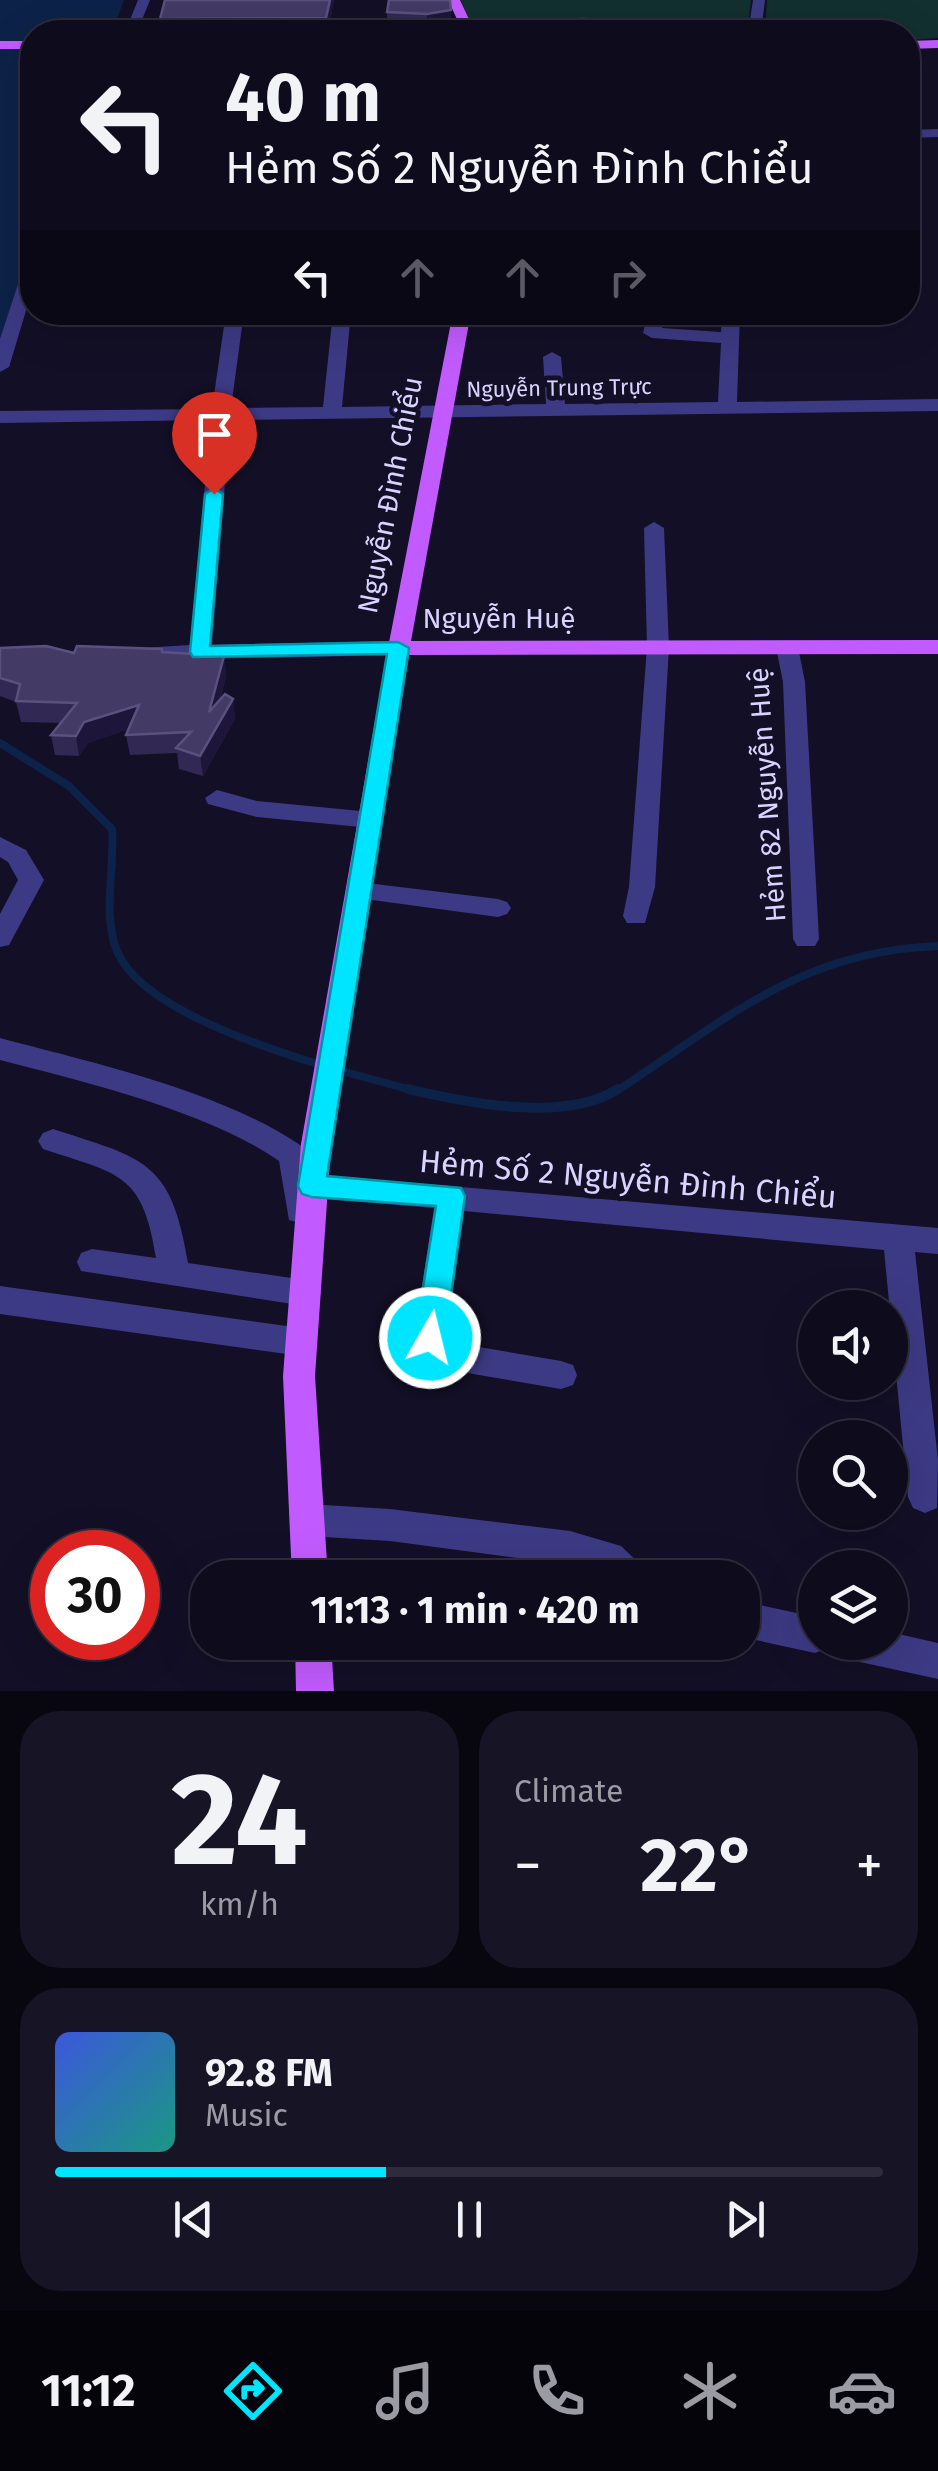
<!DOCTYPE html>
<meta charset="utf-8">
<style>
:root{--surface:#0e0b1c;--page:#171425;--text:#f1f3f6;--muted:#9b9ba3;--line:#2e2b3b;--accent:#00e5ff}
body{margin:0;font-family:"Fira Sans",sans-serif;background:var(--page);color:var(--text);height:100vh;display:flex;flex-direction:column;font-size:38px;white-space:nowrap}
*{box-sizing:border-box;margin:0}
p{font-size:32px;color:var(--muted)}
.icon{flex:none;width:55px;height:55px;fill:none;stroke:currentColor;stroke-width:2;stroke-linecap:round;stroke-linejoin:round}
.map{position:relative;height:1691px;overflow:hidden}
.panel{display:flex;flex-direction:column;gap:20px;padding:20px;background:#08060f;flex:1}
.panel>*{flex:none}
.banner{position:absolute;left:20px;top:20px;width:900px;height:305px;border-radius:40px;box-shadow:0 10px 40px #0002,0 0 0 2px var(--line);background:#0e0b1c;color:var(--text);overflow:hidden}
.buttons{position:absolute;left:798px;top:1290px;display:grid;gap:20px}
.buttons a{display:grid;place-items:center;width:110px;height:110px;border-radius:50%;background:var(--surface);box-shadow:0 10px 40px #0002,0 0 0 2px var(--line);font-size:50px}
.speed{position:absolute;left:30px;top:1530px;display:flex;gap:20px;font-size:50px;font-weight:700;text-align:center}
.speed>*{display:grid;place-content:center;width:130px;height:130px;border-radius:50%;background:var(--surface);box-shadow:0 10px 40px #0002,0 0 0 2px var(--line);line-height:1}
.speed .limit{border:15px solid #d22;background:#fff;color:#111}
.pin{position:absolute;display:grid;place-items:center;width:85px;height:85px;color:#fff;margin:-102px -42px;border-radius:50% 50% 50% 0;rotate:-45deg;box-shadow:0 0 10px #0007}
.pin .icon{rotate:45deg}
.me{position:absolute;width:110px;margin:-55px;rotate:8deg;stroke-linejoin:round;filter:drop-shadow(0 0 8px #0008)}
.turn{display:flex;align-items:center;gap:35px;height:210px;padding:0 40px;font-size:45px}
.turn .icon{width:130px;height:130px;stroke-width:2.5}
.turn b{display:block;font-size:70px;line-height:85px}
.lanes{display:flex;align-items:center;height:95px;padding:0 40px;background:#0003;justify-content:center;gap:50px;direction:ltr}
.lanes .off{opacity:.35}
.big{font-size:75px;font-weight:700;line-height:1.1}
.panel .widget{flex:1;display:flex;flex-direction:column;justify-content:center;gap:15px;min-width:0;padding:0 35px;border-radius:40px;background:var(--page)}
.panel .dial{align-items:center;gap:0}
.dial b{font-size:130px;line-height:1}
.song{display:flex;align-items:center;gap:30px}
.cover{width:120px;height:120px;border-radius:15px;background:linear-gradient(135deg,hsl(230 70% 55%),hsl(170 70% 35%))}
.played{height:10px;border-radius:5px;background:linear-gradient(90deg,var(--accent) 40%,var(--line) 40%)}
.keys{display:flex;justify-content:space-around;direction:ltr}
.heat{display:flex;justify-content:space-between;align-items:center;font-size:55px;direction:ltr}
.panel .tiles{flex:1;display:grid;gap:20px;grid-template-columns:1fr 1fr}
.widget:last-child{grid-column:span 2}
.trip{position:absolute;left:190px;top:1560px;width:570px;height:100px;border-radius:40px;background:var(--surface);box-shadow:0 10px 40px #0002,0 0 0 2px var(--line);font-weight:700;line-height:100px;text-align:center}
.tab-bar{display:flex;height:160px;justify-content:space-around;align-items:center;background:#06040b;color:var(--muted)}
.tab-bar .icon{width:70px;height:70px}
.tab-bar .selected{color:var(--accent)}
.tab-bar b{font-size:45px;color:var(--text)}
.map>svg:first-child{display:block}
.green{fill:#12302f}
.water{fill:#0c2248}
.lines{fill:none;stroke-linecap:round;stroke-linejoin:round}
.stream-far1{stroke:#0c2248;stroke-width:8}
.stream{stroke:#0c2248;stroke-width:10}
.minor{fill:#3d3a85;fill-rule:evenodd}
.major{fill:#c25bff;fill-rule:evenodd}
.wall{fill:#312854}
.shaded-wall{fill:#1d163a}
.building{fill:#433a66;stroke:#5a527e;stroke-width:2.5}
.route{fill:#00e5ff;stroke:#0095a6;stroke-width:2.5}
.labels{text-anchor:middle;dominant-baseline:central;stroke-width:10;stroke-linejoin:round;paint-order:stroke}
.far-street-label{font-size:22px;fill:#d9d4ff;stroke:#130f26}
.street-label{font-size:28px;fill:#d9d4ff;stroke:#130f26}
.near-street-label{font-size:32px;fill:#d9d4ff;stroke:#130f26}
</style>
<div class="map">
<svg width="938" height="1691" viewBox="0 0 938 1691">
<rect width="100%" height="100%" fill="#130f26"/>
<g class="green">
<polygon points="461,0 751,0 747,32 492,30 470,22"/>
<polygon points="767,0 938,0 938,38 908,40 908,32 765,32"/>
</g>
<polygon class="water" points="0,0 124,0 112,32 32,32 32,256 0,347"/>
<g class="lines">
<g class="stream-far1">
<path d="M 0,743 L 69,786 L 112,829 C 115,867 102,915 117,951 C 140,1008 266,1048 321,1065"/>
<polyline points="334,1069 419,1092"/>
<path d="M 615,1092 C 726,1020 799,951 938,946"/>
</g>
<path class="stream" d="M 408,1089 C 467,1103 565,1123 618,1089"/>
<g class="minor">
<polygon points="138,0 150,0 137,32 125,32"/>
<polygon points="753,0 765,0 761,32 748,32"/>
<polygon points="938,129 938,137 908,138 908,130"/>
<polygon points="32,261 32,291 9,367 0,372 0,339 24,266"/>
<polygon points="226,312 244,312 231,408 323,407 333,312 351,312 342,407 546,404 543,357 552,352 561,357 565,404 718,402 721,343 652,338 643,333 646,321 655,316 664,321 662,328 721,332 722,312 740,312 737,402 938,399 938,411 230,420 212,645 399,641 410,648 399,655 149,660 141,658 138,653 141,648 190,645 211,420 0,423 0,411 212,409"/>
<polygon points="654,522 664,528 669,647 655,887 645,923 627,923 623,916 629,887 647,647 644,528"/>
<polygon points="787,640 798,647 805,682 819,939 815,946 797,946 793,939 783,682 776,647"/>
<polygon points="217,790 257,801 371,812 383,820 371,828 257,817 208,804 205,798"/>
<polygon points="0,837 26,850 44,880 9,945 0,947 0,914 18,880 8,862 0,857"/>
<polygon points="359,882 498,899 507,902 511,908 507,914 498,917 350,897 346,891 350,885"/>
<path d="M 0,1038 C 94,1063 224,1092 303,1147 L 310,1174 L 938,1228 L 938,1254 L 915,1252 L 938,1460 L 937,1508 L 925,1513 L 913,1508 L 908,1497 L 884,1250 L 464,1211 L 446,1337 L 473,1346 L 561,1361 L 573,1365 L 577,1375 L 573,1385 L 561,1389 L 473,1374 L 423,1357 L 414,1338 L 434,1208 L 313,1198 L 315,1211 L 311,1220 L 300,1223 L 289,1220 L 279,1161 C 207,1111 85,1082 0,1060 Z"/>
<path d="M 53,1129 C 145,1159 171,1160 188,1263 L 305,1280 L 316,1284 L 321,1293 L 316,1302 L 305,1306 L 81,1271 L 77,1262 L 81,1253 L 92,1249 L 156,1258 C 143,1172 118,1174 43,1149 L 38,1141 L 43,1133 Z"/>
<polygon points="0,1286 301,1328 312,1332 317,1342 312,1352 301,1356 0,1314"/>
<polygon points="307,1504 390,1509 570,1531 621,1546 642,1566 647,1578 604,1578 599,1572 570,1565 390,1541 307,1536 295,1532 290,1520 295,1508"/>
<polygon points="742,1601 815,1617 815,1642 830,1642 828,1648 815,1653 742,1637"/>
<polygon points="890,1632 938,1643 938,1679 851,1660 838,1655 833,1642 890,1642"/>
</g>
<g class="major">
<polygon points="448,0 460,0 475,32 463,32"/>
<polygon points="938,40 938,48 908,49 908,41"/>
<rect x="0" y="41" width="32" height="8"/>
<polygon points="453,312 471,312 411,641 938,640 938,654 409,655 331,1144 315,1376 328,1578 292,1578 283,1376 301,1144 388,648"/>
<polygon points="295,1642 331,1642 334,1691 296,1691"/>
</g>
</g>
<g class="wall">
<polygon points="334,0 328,32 162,32 160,19"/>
<polygon points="450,0 451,32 387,32 387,12"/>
<polygon points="0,648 74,653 162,649 163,652 224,656 226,676 220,700 233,699 235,719 203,776 179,769 177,753 130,755 126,735 129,729 88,743 79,756 55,755 51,735 61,723 21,722 16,702 0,696"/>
</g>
<g class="shaded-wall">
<polygon points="330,0 334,0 328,32 326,18"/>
<polygon points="451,10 451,32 427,32 427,14"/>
<polygon points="224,656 226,676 211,732 209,712"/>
<polygon points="233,699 235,719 203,776 200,756"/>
<polygon points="139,705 142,725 88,743 79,756 76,736 84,722"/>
</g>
<g class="building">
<polygon points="165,0 330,0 326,18 160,19"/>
<polygon points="389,0 450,0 451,10 427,14 387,12"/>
<polygon points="581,19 742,24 740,32 571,32 570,25"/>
<polygon points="46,646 74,653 77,646 162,649 162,652 224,656 209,712 225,694 233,699 200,756 176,748 191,732 126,735 139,705 84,722 76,736 51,735 77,703 16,701 20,684 0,678 0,648"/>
</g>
<polygon class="route" points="214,488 223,494 210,646 398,642 409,648 327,1176 461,1188 465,1196 445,1338 440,1347 430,1350 420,1347 415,1338 436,1206 312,1197 302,1194 298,1186 387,654 193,657 190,652 205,494"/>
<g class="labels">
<g class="far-street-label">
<text transform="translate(559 388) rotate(-1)">Nguyễn Trung Trực</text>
</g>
<g class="street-label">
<text transform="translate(390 495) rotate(-79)">Nguyễn Đình Chiểu</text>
<text x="499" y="618">Nguyễn Huệ</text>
<text transform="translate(767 795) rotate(-94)">Hẻm 82 Nguyễn Huệ</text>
</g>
<g class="near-street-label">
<text transform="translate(628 1179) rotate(5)">Hẻm Số 2 Nguyễn Đình Chiểu</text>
</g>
</g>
</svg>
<div class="buttons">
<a><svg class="icon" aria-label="sound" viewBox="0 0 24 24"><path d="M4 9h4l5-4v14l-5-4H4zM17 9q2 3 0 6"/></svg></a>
<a><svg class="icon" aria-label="search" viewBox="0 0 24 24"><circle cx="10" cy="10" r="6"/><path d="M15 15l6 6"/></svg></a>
<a><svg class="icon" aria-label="layers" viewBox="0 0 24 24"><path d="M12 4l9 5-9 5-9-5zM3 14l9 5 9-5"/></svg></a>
</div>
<div class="speed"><div class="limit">30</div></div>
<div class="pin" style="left:214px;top:494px;background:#d93025"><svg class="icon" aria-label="arrive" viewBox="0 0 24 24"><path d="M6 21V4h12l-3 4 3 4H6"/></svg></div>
<svg class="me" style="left:430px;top:1338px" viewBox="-20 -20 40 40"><circle r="17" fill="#00e5ff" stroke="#fff" stroke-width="3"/><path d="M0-11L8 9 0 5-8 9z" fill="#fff"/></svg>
<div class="trip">11:13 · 1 min · 420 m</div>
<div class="banner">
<div class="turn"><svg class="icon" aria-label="left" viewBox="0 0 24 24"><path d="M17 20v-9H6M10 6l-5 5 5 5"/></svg><div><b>40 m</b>Hẻm Số 2 Nguyễn Đình Chiểu</div></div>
<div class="lanes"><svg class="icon" aria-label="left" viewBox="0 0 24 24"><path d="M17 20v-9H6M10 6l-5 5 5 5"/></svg><svg class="icon off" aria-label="ahead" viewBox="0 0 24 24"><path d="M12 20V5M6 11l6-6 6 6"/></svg><svg class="icon off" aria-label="ahead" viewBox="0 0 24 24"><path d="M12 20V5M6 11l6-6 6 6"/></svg><svg class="icon off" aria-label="right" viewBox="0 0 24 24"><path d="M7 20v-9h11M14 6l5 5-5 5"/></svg></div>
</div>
</div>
<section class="panel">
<div class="tiles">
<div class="widget dial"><b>24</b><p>km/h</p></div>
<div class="widget"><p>Climate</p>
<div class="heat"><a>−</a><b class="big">22°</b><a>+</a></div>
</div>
<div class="widget">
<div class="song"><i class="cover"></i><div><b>92.8 FM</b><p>Music</p></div></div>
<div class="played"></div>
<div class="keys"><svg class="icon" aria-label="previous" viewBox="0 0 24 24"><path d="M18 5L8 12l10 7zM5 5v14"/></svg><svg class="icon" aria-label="pause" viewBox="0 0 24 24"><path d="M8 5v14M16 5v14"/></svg><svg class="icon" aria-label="next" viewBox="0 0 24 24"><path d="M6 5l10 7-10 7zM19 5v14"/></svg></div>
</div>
</div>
</section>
<nav class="tab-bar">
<b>11:12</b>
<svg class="icon selected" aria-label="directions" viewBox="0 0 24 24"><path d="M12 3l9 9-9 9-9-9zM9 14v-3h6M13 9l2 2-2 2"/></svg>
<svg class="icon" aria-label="music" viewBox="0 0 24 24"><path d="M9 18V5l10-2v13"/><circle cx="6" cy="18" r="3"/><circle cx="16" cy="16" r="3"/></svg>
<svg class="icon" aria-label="phone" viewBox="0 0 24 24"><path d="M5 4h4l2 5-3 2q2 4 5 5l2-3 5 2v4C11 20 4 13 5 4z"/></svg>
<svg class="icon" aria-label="climate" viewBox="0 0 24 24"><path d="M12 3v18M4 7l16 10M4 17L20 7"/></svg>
<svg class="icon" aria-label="car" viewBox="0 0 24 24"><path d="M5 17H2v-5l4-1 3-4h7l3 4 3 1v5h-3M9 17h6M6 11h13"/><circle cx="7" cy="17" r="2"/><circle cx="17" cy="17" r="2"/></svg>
</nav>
